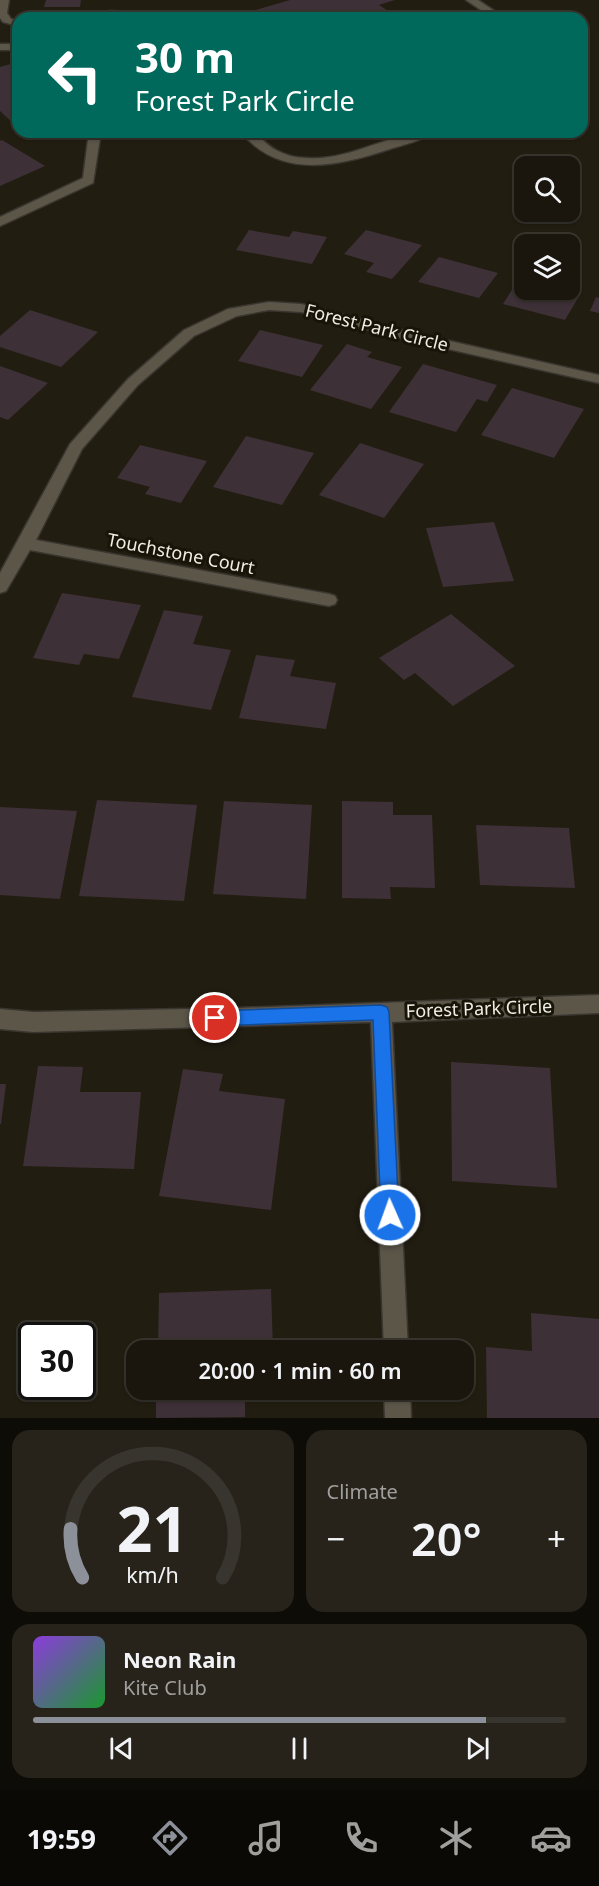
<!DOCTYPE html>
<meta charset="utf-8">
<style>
:root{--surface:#1a160d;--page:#27231b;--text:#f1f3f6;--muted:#9f9f9d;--line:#38352e;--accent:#8c9099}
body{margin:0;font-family:"Noto Sans",sans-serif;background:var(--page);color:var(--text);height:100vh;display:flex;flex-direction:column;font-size:22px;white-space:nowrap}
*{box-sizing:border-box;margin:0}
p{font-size:20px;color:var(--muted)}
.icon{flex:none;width:33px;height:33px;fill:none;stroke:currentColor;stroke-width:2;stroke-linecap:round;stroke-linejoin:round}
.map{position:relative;height:1418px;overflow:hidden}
.drawer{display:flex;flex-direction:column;gap:12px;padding:12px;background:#0e0c07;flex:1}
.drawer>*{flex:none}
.guide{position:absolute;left:12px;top:12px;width:576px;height:126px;border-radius:18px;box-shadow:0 2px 4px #0004,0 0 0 2px var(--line);background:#00695c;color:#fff;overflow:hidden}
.fabs{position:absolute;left:514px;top:156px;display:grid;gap:12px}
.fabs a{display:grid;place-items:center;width:66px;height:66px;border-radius:12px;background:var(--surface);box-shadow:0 2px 4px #0004,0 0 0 2px var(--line);font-size:30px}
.speed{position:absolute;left:18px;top:1322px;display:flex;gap:12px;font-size:30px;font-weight:700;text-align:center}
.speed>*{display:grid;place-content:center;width:78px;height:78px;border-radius:50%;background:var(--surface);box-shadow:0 2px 4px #0004,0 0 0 2px var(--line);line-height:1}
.speed .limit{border:3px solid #111;border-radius:9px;background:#fff;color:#111}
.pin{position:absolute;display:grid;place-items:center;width:51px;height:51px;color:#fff;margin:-26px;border:3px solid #fff;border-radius:50%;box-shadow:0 2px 6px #0007}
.me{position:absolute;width:66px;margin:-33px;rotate:358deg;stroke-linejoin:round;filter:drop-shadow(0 0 4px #0008)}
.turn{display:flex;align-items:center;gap:21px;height:126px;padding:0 24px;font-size:27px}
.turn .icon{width:78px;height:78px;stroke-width:2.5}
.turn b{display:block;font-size:42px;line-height:51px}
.big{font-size:45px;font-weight:600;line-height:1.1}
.drawer .card{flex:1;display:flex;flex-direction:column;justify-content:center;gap:9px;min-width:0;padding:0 21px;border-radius:18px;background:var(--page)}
.drawer .dial{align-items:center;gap:0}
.dial svg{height:156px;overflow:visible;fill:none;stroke:var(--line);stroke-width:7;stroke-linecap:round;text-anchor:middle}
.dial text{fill:var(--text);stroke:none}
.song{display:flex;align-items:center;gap:18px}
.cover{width:72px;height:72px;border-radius:9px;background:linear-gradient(135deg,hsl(270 70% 55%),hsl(130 70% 35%))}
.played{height:6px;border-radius:3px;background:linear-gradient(90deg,var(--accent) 85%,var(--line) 85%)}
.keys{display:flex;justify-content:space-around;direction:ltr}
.heat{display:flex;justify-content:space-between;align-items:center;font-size:33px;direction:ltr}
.drawer .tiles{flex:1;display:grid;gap:12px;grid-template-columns:1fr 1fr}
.card:last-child{grid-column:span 2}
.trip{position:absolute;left:126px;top:1340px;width:348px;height:60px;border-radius:18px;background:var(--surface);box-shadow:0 2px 4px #0004,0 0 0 2px var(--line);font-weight:600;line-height:60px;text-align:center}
.tabs{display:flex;height:96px;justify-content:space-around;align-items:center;background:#0a0905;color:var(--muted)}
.tabs .icon{width:42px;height:42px}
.tabs .active{color:var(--accent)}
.tabs b{font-size:27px;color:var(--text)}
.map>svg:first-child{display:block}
.building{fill:#3e3037}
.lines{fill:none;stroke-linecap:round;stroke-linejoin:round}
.minor-casing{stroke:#39352f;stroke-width:3}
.minor{fill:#5c5649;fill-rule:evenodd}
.route{fill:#1a73e8;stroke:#114b97;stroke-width:1.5}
.labels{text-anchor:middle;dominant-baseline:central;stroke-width:6;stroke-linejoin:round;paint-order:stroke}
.street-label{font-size:18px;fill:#f0ede5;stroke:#181408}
</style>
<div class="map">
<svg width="599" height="1418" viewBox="0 0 599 1418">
<rect width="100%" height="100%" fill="#221d11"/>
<g class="building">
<polygon points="46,0 81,0 80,7 44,7"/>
<polygon points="290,0 395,0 379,5 399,18 228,18"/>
<polygon points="18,62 18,122 13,123 0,111 0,67"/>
<polygon points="2,140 45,166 0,186 0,141"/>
<polygon points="249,230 289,237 293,231 327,237 312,264 236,250"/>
<polygon points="366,230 422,245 392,279 366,272 374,263 344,254"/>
<polygon points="439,257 498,273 479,298 418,282"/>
<polygon points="520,277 525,279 525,290 569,290 581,293 565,320 503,304"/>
<polygon points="596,297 599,298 599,313 590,311"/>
<polygon points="30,310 98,332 61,367 0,347 0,336"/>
<polygon points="260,330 323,345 302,377 238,361"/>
<polygon points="347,344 372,352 367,357 402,367 371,409 310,390"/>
<polygon points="423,364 497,385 487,402 477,399 456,432 389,412"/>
<polygon points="0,366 48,383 8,420 0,417"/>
<polygon points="512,388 584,409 554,458 481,435"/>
<polygon points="246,436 314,453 282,505 213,487"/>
<polygon points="360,443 424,464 384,518 319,495"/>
<polygon points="140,445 207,461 181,503 145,494 150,487 117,478"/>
<polygon points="494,522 514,581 443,587 426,528"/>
<polygon points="62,593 141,605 119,659 84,654 79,665 33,658"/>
<polygon points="164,610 203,616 193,644 231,650 211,710 132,697"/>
<polygon points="451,614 515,666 453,706 415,673 404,680 379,658"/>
<polygon points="256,655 295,660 290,676 336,683 326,729 239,718"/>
<polygon points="97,800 197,805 184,901 79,896"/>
<polygon points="224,801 312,805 306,899 213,894"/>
<polygon points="342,801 393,802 393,815 432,815 435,888 390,887 391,899 342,898"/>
<polygon points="0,807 77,811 60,899 0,895"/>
<polygon points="476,825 569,828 575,888 480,885"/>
<polygon points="451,1062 550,1068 557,1188 452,1181"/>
<polygon points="38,1066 83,1067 80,1092 141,1092 134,1169 23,1166"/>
<polygon points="183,1069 223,1074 219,1091 285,1099 271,1210 159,1196"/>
<polygon points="0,1084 6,1084 1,1124 0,1124"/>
<polygon points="271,1289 273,1350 158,1350 159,1293"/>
<polygon points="531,1313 599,1319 599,1418 487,1418 486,1347 532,1351"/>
<polygon points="156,1389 245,1389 245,1417 156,1418"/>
</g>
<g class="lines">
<g class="minor-casing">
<g id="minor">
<polygon points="0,0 9,0 7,13 11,19 18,20 18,26 3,22 0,18"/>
<polygon points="466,0 478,0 505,18 493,18"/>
<polygon points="110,11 161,13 166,16 92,18"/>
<rect x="0" y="44" width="18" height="6"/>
<polygon points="89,132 101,132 93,183 0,226 0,217 83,178"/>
<path d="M 241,132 C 261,132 261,142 276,150 C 285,155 296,158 307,158 C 351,161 389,132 432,132 C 423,141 402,145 390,149 C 339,166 280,180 241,132 Z"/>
<polygon points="269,302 301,304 406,331 599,375 599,383 404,339 301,312 269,310 237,316 194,336 138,385 82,449 36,540 329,594 335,596 337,600 335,604 329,606 30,550 6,591 0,593 0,573 70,444 128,379 184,330 228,309"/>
<polygon points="599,995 599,1013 392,1022 408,1350 384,1350 371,1022 33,1032 0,1029 0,1009 33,1012 238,1008"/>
<polygon points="384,1389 410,1389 411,1418 385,1418"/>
</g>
</g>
<use href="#minor" class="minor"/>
</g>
<polygon class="route" points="381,1005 387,1007 389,1012 399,1215 396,1221 390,1224 383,1221 381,1215 373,1020 215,1026 210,1024 207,1018 210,1013 215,1011"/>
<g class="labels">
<g class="street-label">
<text transform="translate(377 327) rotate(14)">Forest Park Circle</text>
<text transform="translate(181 553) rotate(11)">Touchstone Court</text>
<text transform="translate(479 1008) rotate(-2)">Forest Park Circle</text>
</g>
</g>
</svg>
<div class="fabs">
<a><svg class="icon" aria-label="search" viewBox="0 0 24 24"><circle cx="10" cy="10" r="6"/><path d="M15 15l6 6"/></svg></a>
<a><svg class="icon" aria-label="layers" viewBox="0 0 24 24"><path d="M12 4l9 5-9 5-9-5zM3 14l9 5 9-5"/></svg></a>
</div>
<div class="speed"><div class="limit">30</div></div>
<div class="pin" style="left:215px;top:1018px;background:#d93025"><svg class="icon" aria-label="arrive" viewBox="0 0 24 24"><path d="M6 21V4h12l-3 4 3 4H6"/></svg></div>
<svg class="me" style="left:390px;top:1215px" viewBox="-20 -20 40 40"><circle r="17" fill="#1a73e8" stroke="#fff" stroke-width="3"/><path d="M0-11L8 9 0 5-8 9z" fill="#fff"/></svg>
<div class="trip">20:00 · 1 min · 60 m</div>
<div class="guide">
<div class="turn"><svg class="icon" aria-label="left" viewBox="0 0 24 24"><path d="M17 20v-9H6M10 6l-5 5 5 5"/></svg><div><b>30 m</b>Forest Park Circle</div></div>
</div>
</div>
<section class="drawer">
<div class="tiles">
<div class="card dial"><svg viewBox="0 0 100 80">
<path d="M14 69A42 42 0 1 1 86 69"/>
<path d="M14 69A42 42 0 0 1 8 44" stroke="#8c9099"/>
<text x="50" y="56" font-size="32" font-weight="700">21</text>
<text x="50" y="72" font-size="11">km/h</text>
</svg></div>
<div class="card"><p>Climate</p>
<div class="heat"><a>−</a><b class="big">20°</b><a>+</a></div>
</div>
<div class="card">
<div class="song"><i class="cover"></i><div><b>Neon Rain</b><p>Kite Club</p></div></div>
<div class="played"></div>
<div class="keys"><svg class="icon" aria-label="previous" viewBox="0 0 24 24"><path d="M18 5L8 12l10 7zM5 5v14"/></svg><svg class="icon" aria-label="pause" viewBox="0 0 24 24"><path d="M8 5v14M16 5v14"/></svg><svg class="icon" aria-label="next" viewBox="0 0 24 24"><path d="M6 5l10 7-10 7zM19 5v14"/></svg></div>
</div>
</div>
</section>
<nav class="tabs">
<b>19:59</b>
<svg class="icon active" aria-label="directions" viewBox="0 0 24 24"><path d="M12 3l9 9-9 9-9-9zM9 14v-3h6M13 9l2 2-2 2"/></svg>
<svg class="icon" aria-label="music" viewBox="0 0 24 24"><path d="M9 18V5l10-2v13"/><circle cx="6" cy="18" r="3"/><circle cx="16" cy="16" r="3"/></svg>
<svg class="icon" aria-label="phone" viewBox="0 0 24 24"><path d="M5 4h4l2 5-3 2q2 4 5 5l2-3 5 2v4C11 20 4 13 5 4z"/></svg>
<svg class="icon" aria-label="climate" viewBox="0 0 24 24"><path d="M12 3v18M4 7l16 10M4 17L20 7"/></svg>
<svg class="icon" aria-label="car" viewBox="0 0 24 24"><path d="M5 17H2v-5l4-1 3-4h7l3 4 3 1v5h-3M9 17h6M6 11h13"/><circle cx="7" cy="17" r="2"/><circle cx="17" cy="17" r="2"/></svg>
</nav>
